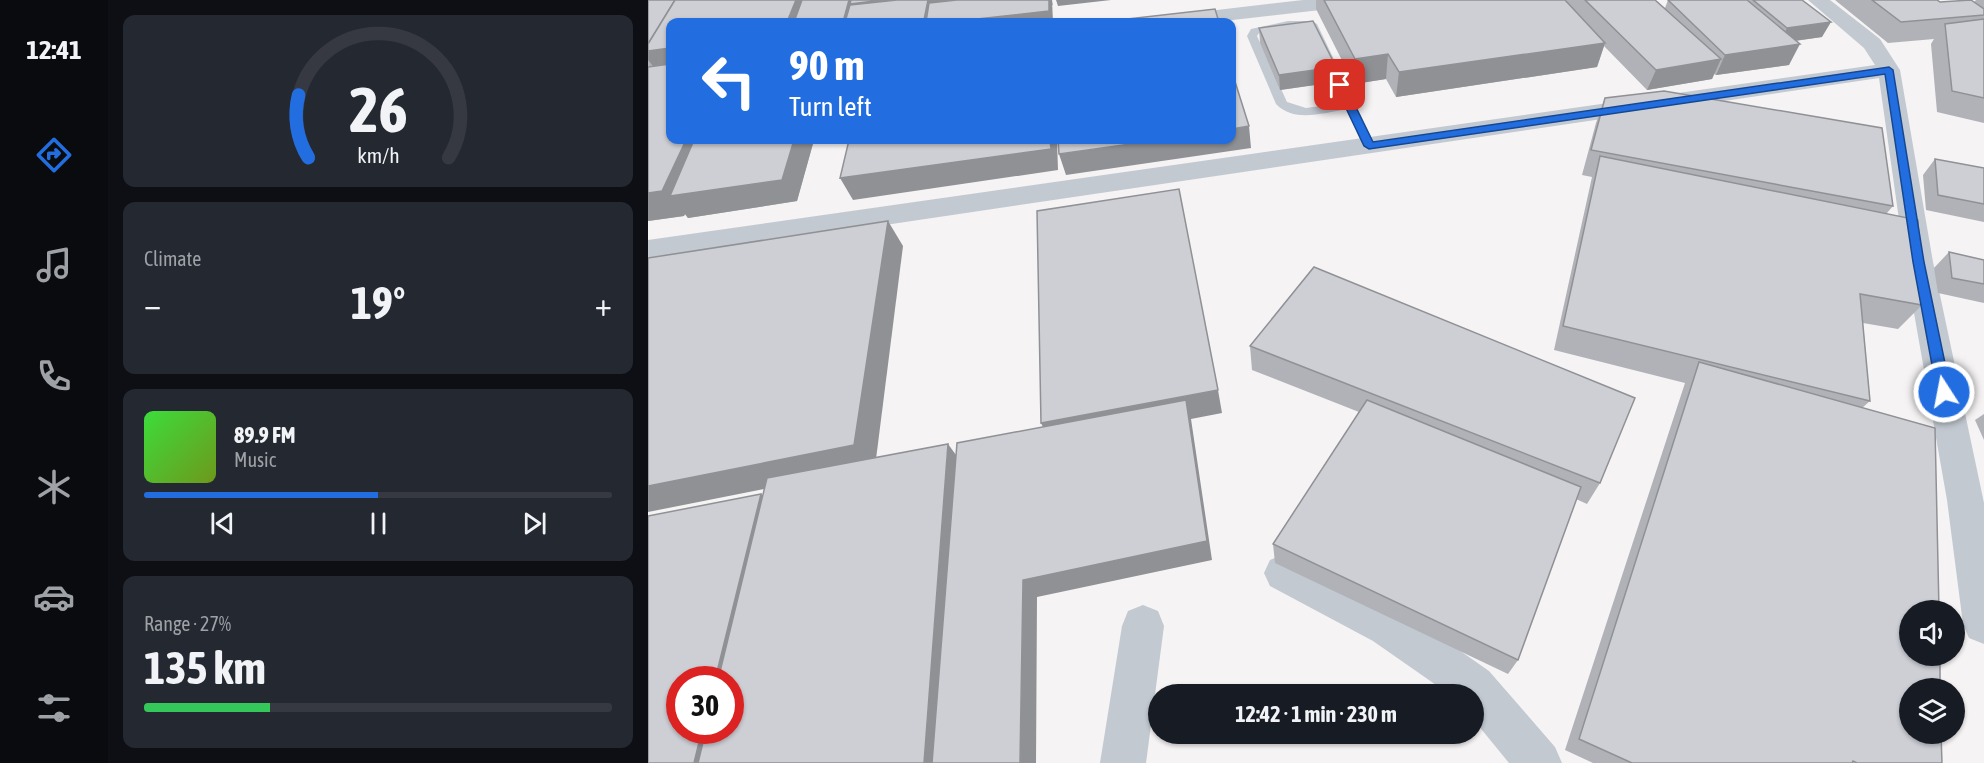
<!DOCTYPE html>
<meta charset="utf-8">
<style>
:root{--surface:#171b24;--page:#242831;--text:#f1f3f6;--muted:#9ea1a6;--line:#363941;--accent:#226ee0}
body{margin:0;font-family:"Asap Condensed",sans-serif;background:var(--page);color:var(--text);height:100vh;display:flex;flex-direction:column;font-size:22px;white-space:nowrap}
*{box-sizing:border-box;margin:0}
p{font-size:20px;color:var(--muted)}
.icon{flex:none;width:33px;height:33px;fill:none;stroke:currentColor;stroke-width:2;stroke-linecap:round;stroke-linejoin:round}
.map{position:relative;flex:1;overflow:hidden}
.sheet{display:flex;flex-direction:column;gap:15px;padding:15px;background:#0d0f14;width:540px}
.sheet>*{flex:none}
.hud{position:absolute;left:18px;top:18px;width:570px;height:126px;border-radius:12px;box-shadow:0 2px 4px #0004;background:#226ee0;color:#fff;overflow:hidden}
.buttons{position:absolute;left:1251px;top:600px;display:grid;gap:12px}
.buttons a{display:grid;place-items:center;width:66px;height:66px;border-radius:50%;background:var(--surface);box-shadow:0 2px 4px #0004;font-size:30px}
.speed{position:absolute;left:18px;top:666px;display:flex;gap:12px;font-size:30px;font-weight:700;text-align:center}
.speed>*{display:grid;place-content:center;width:78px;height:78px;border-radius:50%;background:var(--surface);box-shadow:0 2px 4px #0004;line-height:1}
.speed .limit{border:9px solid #d22;background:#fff;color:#111}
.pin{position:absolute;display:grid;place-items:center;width:51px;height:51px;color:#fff;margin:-26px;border-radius:12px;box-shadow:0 3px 9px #0006}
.me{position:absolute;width:66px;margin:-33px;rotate:349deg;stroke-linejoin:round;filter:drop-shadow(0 0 4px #0008)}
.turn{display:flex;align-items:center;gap:21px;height:126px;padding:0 24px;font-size:27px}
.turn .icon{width:78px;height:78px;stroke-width:2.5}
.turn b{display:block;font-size:42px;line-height:51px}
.big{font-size:45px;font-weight:700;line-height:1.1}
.sheet .widget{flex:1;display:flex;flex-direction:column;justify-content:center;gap:9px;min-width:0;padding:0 21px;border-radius:12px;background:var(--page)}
.sheet .dial{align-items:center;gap:0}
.dial svg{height:156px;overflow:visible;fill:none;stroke:var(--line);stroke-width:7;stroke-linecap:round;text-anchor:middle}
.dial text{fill:var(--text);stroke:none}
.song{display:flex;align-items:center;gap:18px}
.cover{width:72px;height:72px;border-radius:9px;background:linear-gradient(135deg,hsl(120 70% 55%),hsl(80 70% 35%))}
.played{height:6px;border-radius:3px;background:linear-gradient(90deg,var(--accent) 50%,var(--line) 50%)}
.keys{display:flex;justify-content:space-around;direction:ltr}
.heat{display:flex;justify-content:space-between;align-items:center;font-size:33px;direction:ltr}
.charge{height:9px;border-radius:4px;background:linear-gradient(90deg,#34c759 27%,var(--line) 0)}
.trip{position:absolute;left:500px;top:684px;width:336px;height:60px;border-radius:30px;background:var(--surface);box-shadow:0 2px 4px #0004;font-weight:700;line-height:60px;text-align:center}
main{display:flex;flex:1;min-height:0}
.tabs{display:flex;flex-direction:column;width:108px;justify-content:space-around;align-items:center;background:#090b0e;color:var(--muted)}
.tabs .icon{width:42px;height:42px}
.tabs .selected{color:var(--accent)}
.tabs b{font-size:27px;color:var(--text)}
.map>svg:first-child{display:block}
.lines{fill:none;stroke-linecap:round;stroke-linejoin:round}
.service{fill:#c2c9d1;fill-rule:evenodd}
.minor{fill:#c2c9d1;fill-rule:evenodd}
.wall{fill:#b0b2b7}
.shaded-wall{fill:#909195}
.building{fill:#cdcfd5;stroke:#909195;stroke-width:1.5}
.route{fill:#226ee0;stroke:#164892;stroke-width:1.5}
</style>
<main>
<nav class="tabs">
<b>12:41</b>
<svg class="icon selected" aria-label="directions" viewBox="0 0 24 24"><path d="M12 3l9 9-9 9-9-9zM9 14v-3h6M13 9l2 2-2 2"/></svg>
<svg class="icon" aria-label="music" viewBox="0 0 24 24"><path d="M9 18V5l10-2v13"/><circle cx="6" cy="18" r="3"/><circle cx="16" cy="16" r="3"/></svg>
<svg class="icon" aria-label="phone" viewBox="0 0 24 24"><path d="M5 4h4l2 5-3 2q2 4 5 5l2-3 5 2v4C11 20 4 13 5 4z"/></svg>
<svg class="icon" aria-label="climate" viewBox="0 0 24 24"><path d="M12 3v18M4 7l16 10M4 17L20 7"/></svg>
<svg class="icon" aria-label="car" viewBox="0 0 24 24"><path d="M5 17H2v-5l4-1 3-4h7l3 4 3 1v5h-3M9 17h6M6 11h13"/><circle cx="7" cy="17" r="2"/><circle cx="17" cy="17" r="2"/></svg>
<svg class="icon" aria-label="filters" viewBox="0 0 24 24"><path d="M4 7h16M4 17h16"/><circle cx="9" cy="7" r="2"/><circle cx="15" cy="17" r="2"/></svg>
</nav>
<section class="sheet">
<div class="widget dial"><svg viewBox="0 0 100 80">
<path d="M14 69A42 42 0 1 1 86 69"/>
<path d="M14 69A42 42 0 0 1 9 37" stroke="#226ee0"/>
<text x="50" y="56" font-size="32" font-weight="700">26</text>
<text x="50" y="72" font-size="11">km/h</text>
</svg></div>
<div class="widget"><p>Climate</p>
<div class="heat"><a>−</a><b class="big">19°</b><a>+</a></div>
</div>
<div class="widget">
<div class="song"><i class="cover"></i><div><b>89.9 FM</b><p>Music</p></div></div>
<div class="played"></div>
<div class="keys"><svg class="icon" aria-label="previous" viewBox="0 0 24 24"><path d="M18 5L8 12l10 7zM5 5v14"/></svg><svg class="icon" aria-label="pause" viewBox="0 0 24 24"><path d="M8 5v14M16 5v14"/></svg><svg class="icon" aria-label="next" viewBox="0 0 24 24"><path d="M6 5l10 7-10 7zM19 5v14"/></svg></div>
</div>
<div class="widget"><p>Range · 27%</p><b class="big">135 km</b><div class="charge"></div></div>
</section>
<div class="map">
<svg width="1336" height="763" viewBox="0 0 1336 763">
<rect width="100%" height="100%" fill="#f5f3f3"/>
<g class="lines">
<path class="service" d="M 640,21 L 664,21 L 669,24 L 727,145 L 725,148 L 717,148 L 698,109 C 676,113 646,123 628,104 L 599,36 L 603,29 ZM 640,27 L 660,27 L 695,103 L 658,108 L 639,102 L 609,36 L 611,33 Z"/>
<g class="minor">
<polygon points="655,0 718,0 715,4 708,6 567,22 508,22 511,18 518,16"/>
<polygon points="1160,0 1182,0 1232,39 1252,70 1285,262 1336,503 1336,644 1321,638 1315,624 1299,500 1257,262 1231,78 0,260 0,240 1227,65 1216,48"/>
<polygon points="636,554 755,611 841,671 907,747 914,763 861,763 825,719 825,694 801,694 725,641 622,586 616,573 622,560"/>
<polygon points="495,605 510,611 516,626 498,763 452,763 474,626 480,611"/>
</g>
</g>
<g class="wall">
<polygon points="0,0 404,0 405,5 22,22 166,140 149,201 40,218 37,214 36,216 0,221"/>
<polygon points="668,0 1007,0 1017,8 1020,0 1154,0 1174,37 1147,41 1141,65 1068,75 1066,74 1064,79 999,90 956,46 949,67 748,97 738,79 706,84 668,9"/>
<polygon points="1187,0 1289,0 1292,2 1326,2 1328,0 1336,0 1336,123 1289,112 1283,44 1286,39 1240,43"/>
<polygon points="611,28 688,67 688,82 632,90 612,43"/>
<polygon points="957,98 1245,206 1239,213 1274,305 1250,329 1215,323 1222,401 1214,408 1294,763 945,763 917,750 1037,383 906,350 944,177 934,175 948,123"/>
<polygon points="1287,159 1336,168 1336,222 1278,210 1275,175"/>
<polygon points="1301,252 1336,260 1336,303 1290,293 1286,268"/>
<polygon points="602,346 952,483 939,504 928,499 870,660 860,674 627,563 625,544 711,412 604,370"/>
<polygon points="1336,414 1336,440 1327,420"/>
</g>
<g class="shaded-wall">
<polygon points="148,0 167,0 158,22 139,22"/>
<polygon points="201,0 404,0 405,22 195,22"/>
<polygon points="408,0 463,0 410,6"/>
<polygon points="22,22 22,71 10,72 0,60 0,51"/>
<polygon points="1183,22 1174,37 1131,43 1139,28"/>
<polygon points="957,43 949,67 748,97 751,72"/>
<polygon points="1152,44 1141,65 1068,75 1077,55"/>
<polygon points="740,54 738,79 706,84 707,59"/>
<polygon points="1073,59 1064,79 999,90 1008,70"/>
<polygon points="688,67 688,82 632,90 631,75"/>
<polygon points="601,126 603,148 418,175 411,154 511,140 584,140 584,129"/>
<polygon points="38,140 166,140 149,201 40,218 37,214 36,216 0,221 0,193"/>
<polygon points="402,140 409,140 410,170 205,200 192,178"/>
<polygon points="240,221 255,246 227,467 0,512 0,486"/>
<polygon points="570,390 574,413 543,419 564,560 389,597 388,763 372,763 375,580 404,445 393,423"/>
<polygon points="300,444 316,466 298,763 276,763"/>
<polygon points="113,494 138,514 84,763 46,763 54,730 82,730 82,680 67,680"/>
</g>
<g class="building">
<polygon points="0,0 27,0 0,44"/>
<polygon points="27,0 148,0 139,22 22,22 22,48 0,51 0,44"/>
<polygon points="154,0 201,0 195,22 146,22"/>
<polygon points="203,0 235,0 202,4"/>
<polygon points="249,0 280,0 276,20 253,22 197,22 202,5"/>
<polygon points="309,0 401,0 401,11 302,22 278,22 281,3"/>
<polygon points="676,0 917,0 957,43 751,72 740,54 707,59"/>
<polygon points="937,0 1007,0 1073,59 1008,70"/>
<polygon points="1020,0 1099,0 1152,44 1077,55"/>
<polygon points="1105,0 1154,0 1183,22 1139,28"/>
<polygon points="1224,0 1289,0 1292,2 1323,0 1336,9 1336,15 1253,22"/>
<polygon points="567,9 571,22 453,22"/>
<polygon points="1336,19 1336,98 1304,91 1297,24"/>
<polygon points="665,21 688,67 631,75 611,28"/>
<polygon points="22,64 22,140 38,140 14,191 0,193 0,67"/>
<polygon points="584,72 601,126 584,129"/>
<polygon points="1016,91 1234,128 1245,206 943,150 957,98"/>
<polygon points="46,140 146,140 134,180 22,196"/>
<polygon points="201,140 402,140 403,149 192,178"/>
<polygon points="410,140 511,140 411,154"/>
<polygon points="952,156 1270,220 1274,305 1212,294 1222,401 915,326"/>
<polygon points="1287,159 1336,168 1336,204 1290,195"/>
<polygon points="531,189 570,390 393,423 389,211"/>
<polygon points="240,221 206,445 0,486 0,258"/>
<polygon points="1301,252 1336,260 1336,284 1304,278"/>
<polygon points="666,267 987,398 952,483 602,346"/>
<polygon points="1051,362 1287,428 1291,610 1262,610 1262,656 1292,656 1292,688 1262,688 1262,734 1293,734 1294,763 1209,763 1205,761 1204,763 984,763 931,739"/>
<polygon points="538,400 559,541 375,580 372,763 284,763 309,443"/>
<polygon points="719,400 933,487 870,660 625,544"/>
<polygon points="300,444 276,763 50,763 58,730 82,730 82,680 70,680 119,478"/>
<polygon points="113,494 67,680 32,680 32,730 54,730 46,763 0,763 0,516"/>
</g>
<polygon class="route" points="1241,67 1245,70 1276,262 1303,392 1296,398 1289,392 1265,262 1237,74 721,149 716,146 687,85 692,82 697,85 725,142"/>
</svg>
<div class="buttons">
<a><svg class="icon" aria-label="sound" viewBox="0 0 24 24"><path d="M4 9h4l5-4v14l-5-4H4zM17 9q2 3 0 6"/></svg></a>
<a><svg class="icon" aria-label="layers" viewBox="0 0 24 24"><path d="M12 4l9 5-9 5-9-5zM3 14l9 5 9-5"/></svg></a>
</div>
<div class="speed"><div class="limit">30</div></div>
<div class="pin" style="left:692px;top:85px;background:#d93025"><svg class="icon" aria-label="arrive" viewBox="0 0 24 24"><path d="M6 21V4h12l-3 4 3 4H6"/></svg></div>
<svg class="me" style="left:1296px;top:392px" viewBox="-20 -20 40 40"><circle r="17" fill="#226ee0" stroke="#fff" stroke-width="3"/><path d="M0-11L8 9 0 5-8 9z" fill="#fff"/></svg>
<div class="trip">12:42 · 1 min · 230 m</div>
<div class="hud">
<div class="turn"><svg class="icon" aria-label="left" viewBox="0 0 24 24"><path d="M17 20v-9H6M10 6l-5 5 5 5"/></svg><div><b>90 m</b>Turn left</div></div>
</div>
</div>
</main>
